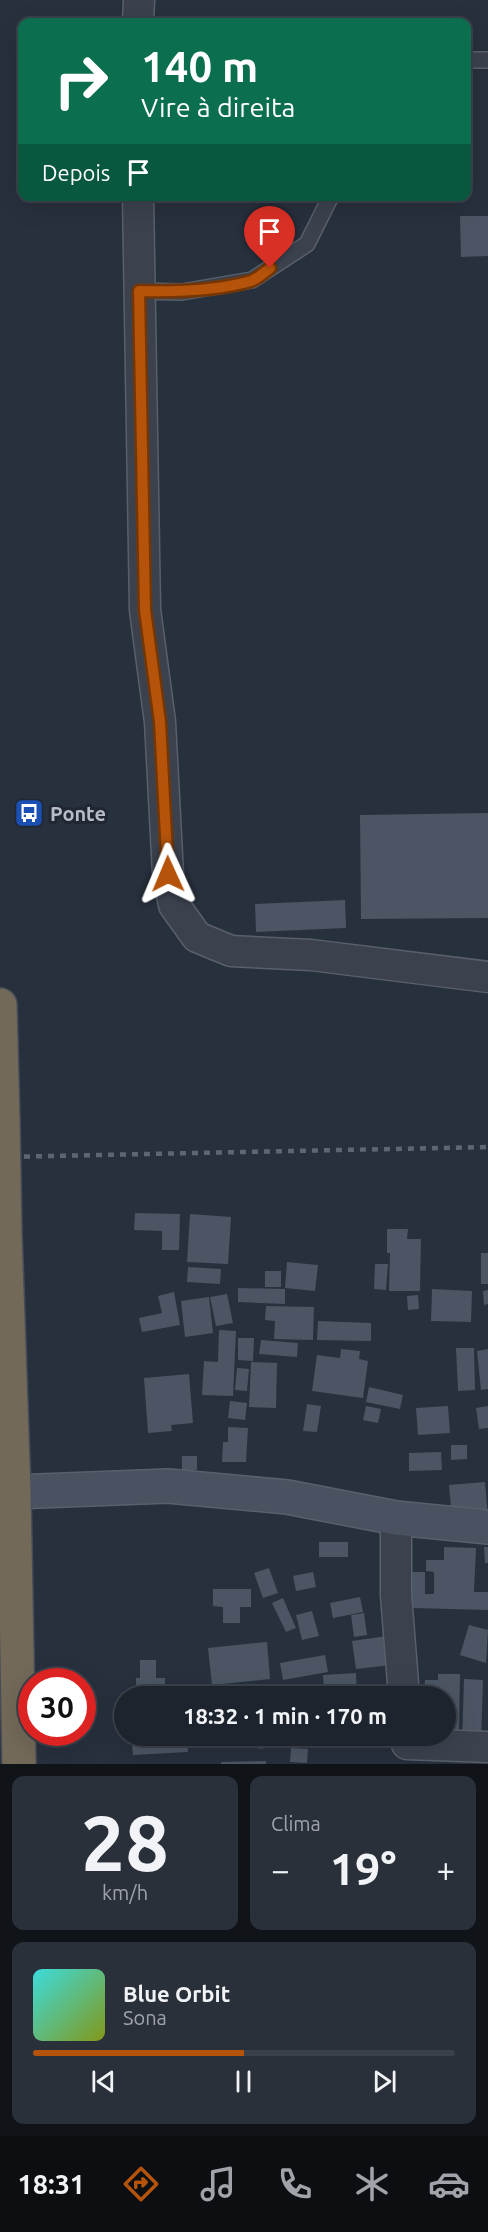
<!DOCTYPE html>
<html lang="pt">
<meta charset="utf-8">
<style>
:root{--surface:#1d242e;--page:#2a303a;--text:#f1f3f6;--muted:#a0a4aa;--line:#3b414a;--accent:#b45309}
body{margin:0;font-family:Ubuntu,sans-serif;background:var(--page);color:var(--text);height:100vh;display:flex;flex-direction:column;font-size:22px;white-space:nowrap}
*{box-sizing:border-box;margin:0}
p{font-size:20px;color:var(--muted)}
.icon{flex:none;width:33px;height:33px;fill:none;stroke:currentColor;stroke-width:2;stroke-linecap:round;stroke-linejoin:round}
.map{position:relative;height:1764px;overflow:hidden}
.sheet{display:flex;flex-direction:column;gap:12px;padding:12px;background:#101419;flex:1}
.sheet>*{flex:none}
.guide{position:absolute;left:18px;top:18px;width:453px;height:183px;border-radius:12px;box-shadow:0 6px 24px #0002,0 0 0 2px var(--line);background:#0b6e4f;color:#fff;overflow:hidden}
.speed{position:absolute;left:18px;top:1668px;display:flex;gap:12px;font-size:30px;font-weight:700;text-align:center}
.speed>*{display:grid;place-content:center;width:78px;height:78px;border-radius:50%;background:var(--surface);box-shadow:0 6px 24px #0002,0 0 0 2px var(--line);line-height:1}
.speed .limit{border:9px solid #d22;background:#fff;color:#111}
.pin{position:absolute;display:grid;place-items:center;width:51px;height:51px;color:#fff;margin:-62px -26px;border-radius:50% 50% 50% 0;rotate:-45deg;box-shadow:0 0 6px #0007}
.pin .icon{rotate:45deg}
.me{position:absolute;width:66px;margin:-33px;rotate:359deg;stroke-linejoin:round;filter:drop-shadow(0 0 4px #0008)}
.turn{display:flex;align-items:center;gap:21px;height:126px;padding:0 24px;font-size:27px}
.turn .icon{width:78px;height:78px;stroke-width:2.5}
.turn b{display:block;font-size:42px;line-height:51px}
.then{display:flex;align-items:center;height:57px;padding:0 24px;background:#0003;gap:12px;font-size:22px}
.big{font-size:45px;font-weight:700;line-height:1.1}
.sheet .tile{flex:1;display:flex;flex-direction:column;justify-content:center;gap:9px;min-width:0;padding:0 21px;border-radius:12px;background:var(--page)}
.sheet .dial{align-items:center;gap:0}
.dial b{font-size:78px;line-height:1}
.song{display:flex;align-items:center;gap:18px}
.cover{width:72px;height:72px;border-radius:9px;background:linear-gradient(135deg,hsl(180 70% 55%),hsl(70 70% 35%))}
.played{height:6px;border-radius:3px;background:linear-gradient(90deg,var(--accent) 50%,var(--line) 50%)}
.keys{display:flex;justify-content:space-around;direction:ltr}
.heat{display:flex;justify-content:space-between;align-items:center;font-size:33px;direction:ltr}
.sheet .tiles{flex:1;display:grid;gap:12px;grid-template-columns:1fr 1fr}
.tile:last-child{grid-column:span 2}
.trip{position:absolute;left:114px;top:1686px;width:342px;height:60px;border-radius:30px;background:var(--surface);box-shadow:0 6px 24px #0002,0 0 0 2px var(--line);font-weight:700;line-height:60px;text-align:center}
.tabs{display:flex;height:96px;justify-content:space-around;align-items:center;background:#0c0e12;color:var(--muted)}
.tabs .icon{width:42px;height:42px}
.tabs .current{color:var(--accent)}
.tabs b{font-size:27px;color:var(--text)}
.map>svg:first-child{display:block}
.building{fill:#4c5563}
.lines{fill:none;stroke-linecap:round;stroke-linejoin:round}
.lane-casing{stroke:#59606b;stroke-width:18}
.street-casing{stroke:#59606b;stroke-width:33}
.secondary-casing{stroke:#59606b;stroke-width:36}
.highway-casing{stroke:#464d58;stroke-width:36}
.lane{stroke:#3b424e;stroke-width:15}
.street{stroke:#3b424e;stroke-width:30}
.secondary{stroke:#4a5160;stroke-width:33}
.highway{stroke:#736959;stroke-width:33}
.rail{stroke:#5e6674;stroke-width:4.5;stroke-dasharray:6 6;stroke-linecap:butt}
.highway-bridge-casing{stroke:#464d58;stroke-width:36;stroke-linecap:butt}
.highway-bridge{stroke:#736959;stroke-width:33}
.route-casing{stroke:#753606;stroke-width:15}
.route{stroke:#b45309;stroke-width:10}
.labels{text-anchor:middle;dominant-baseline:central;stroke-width:6;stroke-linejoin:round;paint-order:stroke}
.poi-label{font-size:20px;font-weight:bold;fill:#b7bdc8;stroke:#202733;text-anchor:start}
</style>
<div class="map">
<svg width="488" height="1764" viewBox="0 0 488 1764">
<rect width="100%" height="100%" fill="#27303d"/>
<g class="building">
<polygon points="460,216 488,216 488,256 461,257"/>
<polygon points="488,813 488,918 361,919 360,815"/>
<polygon points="345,900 346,928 256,932 255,904"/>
<polygon points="135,1213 180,1214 179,1250 162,1250 162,1231 134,1230"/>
<polygon points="190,1214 231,1217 228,1264 187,1262"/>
<polygon points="387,1229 408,1229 407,1239 421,1239 420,1291 389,1291 390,1253 387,1253"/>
<rect x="481" y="1253" width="7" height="31"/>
<polygon points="287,1262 318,1265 315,1291 285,1288"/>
<polygon points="375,1264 388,1264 386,1290 374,1289"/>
<polygon points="188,1267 221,1269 220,1284 187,1282"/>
<rect x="265" y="1271" width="16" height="16"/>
<polygon points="238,1288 285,1289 285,1304 238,1302"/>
<polygon points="432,1289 472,1291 471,1322 431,1321"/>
<polygon points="488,1290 488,1304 484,1305 483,1291"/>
<polygon points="174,1292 180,1325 142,1332 139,1318 162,1313 158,1296"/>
<polygon points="227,1294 233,1323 216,1326 210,1297"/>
<polygon points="418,1295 419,1309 408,1310 407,1296"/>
<polygon points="209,1297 213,1333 185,1337 181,1301"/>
<polygon points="266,1306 314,1307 313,1340 274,1339 275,1321 265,1320"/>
<polygon points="318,1321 371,1323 371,1341 317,1340"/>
<polygon points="219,1330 236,1331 233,1396 202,1395 204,1361 218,1362"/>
<polygon points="238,1338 254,1338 253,1361 238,1360"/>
<polygon points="261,1340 298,1343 297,1357 259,1354"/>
<polygon points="456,1348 474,1348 475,1390 458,1391"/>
<polygon points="341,1349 360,1351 359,1359 368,1361 363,1398 312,1391 317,1355 340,1358"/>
<polygon points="488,1349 488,1389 481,1390 477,1351"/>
<polygon points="251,1362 277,1363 276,1408 249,1407"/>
<polygon points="237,1368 249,1369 247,1391 235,1390"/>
<polygon points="189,1374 193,1423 171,1425 172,1431 148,1433 144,1378"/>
<polygon points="369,1387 403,1395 400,1409 366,1402"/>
<polygon points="230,1401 247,1403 245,1420 228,1418"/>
<polygon points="307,1404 321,1406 317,1432 303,1431"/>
<polygon points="366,1406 381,1409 378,1423 363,1420"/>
<polygon points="448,1406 450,1433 418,1435 416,1408"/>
<polygon points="488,1406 488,1428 479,1429 476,1408"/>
<polygon points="228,1427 248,1428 246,1462 222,1462 223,1442 228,1442"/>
<polygon points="451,1445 467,1445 467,1459 451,1460"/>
<polygon points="441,1452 442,1470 409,1471 409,1453"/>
<polygon points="182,1456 197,1456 197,1470 182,1471"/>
<polygon points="485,1482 488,1518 452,1518 449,1485"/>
<rect x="319" y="1542" width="29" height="15"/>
<polygon points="444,1547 476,1548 474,1592 488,1592 488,1610 412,1608 412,1572 425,1572 425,1594 434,1594 434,1572 426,1571 426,1560 444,1560"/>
<polygon points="484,1547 488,1547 488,1563 485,1563"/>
<polygon points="269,1568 278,1593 263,1598 254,1573"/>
<polygon points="313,1572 316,1587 296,1591 293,1576"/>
<polygon points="213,1589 251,1589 251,1607 240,1607 240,1623 223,1623 223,1607 213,1606"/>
<polygon points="360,1597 363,1612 333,1618 330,1603"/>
<polygon points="283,1598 296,1628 286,1632 272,1603"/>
<polygon points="312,1611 319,1636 302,1640 296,1615"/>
<polygon points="364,1613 367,1635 354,1637 351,1615"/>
<polygon points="469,1625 488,1630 486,1663 460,1655"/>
<polygon points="387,1636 391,1665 356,1669 352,1641"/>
<polygon points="267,1642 270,1679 212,1685 208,1648"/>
<polygon points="325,1655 328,1672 283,1680 280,1663"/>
<polygon points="140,1660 156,1660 156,1678 165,1678 165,1696 136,1696 136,1678 140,1678"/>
<polygon points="356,1673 357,1696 313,1696 313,1693 324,1692 323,1675"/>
<polygon points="438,1674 460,1674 459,1734 446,1734 446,1696 424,1696 425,1680 438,1680"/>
<polygon points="464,1679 483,1680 481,1742 462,1741"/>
<polygon points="275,1693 276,1696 257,1696 257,1695"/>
<polygon points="131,1736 187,1736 188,1752 133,1755"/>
<polygon points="226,1736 304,1736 306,1744 295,1746 295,1743 259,1749 258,1742 228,1747"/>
<polygon points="377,1736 392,1736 393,1743 378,1745"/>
<polygon points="291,1748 308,1749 307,1763 290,1762"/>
<polygon points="266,1761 266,1764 221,1764 221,1762"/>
</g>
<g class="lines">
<g class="lane-casing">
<g id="lane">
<polyline points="466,60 488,60"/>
<polyline points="139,291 182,292 252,280 307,244 331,196"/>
</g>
</g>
<g class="street-casing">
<g id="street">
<polyline points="138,22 139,0"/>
<polyline points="138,196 145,610 160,722 168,874 174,905 197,937 231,951 311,955 488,977"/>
<polyline points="396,1518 396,1595 404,1696"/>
<polyline points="407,1744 488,1747"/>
</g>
</g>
<g class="secondary-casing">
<polyline id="secondary" points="14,1492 168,1486 287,1497 396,1518 488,1527"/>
</g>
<g class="highway-casing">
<g id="highway">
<polyline points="0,1005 3,1122"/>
<polyline points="5,1234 14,1492 19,1764"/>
</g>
</g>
<use href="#lane" class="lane"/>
<use href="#street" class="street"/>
<use href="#secondary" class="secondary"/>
<use href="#highway" class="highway"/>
<polyline class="rail" points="0,1157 488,1147"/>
<g class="highway-bridge-casing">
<polyline id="highway-bridge" points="3,1122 5,1234"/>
</g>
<use href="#highway-bridge" class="highway-bridge"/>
</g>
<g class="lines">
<g class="route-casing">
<path id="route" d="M 168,874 L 160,722 L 145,610 L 139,291 C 174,292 216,291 251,281 C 257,279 264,273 270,268"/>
</g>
<use href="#route" class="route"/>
</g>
<defs>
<g id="bus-square" transform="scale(1.5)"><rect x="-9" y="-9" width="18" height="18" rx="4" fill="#1a4fb4" stroke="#202733"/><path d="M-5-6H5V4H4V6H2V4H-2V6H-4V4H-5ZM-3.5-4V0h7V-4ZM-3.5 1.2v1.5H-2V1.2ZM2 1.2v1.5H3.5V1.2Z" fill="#fff"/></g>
</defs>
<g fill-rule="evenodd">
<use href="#bus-square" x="29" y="813"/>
</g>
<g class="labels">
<g class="poi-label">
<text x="50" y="813">Ponte</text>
</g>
</g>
</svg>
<div class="speed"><div class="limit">30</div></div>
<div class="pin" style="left:270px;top:268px;background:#d93025"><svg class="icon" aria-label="arrive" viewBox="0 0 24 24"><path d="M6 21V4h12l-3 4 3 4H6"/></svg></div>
<svg class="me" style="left:168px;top:874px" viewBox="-20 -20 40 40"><path d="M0-17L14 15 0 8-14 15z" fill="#b45309" stroke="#fff" stroke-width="4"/></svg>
<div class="trip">18:32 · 1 min · 170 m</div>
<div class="guide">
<div class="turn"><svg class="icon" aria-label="right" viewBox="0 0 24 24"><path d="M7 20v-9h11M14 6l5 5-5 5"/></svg><div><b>140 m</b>Vire à direita</div></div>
<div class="then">Depois<svg class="icon" aria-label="arrive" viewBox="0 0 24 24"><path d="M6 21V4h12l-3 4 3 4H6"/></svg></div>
</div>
</div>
<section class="sheet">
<div class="tiles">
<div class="tile dial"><b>28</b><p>km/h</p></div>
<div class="tile"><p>Clima</p>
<div class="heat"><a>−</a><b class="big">19°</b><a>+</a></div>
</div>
<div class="tile">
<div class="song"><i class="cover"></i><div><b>Blue Orbit</b><p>Sona</p></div></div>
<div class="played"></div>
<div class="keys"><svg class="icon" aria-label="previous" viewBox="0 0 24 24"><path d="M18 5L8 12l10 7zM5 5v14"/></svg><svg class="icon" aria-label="pause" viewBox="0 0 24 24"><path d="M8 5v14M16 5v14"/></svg><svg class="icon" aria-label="next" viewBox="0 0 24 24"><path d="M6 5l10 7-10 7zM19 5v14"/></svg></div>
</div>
</div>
</section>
<nav class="tabs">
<b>18:31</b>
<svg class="icon current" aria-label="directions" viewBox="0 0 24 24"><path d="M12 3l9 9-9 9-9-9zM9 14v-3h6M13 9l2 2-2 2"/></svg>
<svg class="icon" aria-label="music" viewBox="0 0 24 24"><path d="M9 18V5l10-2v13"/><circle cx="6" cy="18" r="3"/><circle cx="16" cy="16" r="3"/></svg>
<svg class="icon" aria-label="phone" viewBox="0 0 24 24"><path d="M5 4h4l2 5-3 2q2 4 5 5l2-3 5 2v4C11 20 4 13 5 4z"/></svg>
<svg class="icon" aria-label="climate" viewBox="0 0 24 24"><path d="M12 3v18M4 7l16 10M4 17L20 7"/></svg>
<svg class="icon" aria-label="car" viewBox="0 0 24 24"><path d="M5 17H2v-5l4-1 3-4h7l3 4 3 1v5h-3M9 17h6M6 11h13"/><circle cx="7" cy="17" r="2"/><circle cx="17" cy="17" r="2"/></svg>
</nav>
